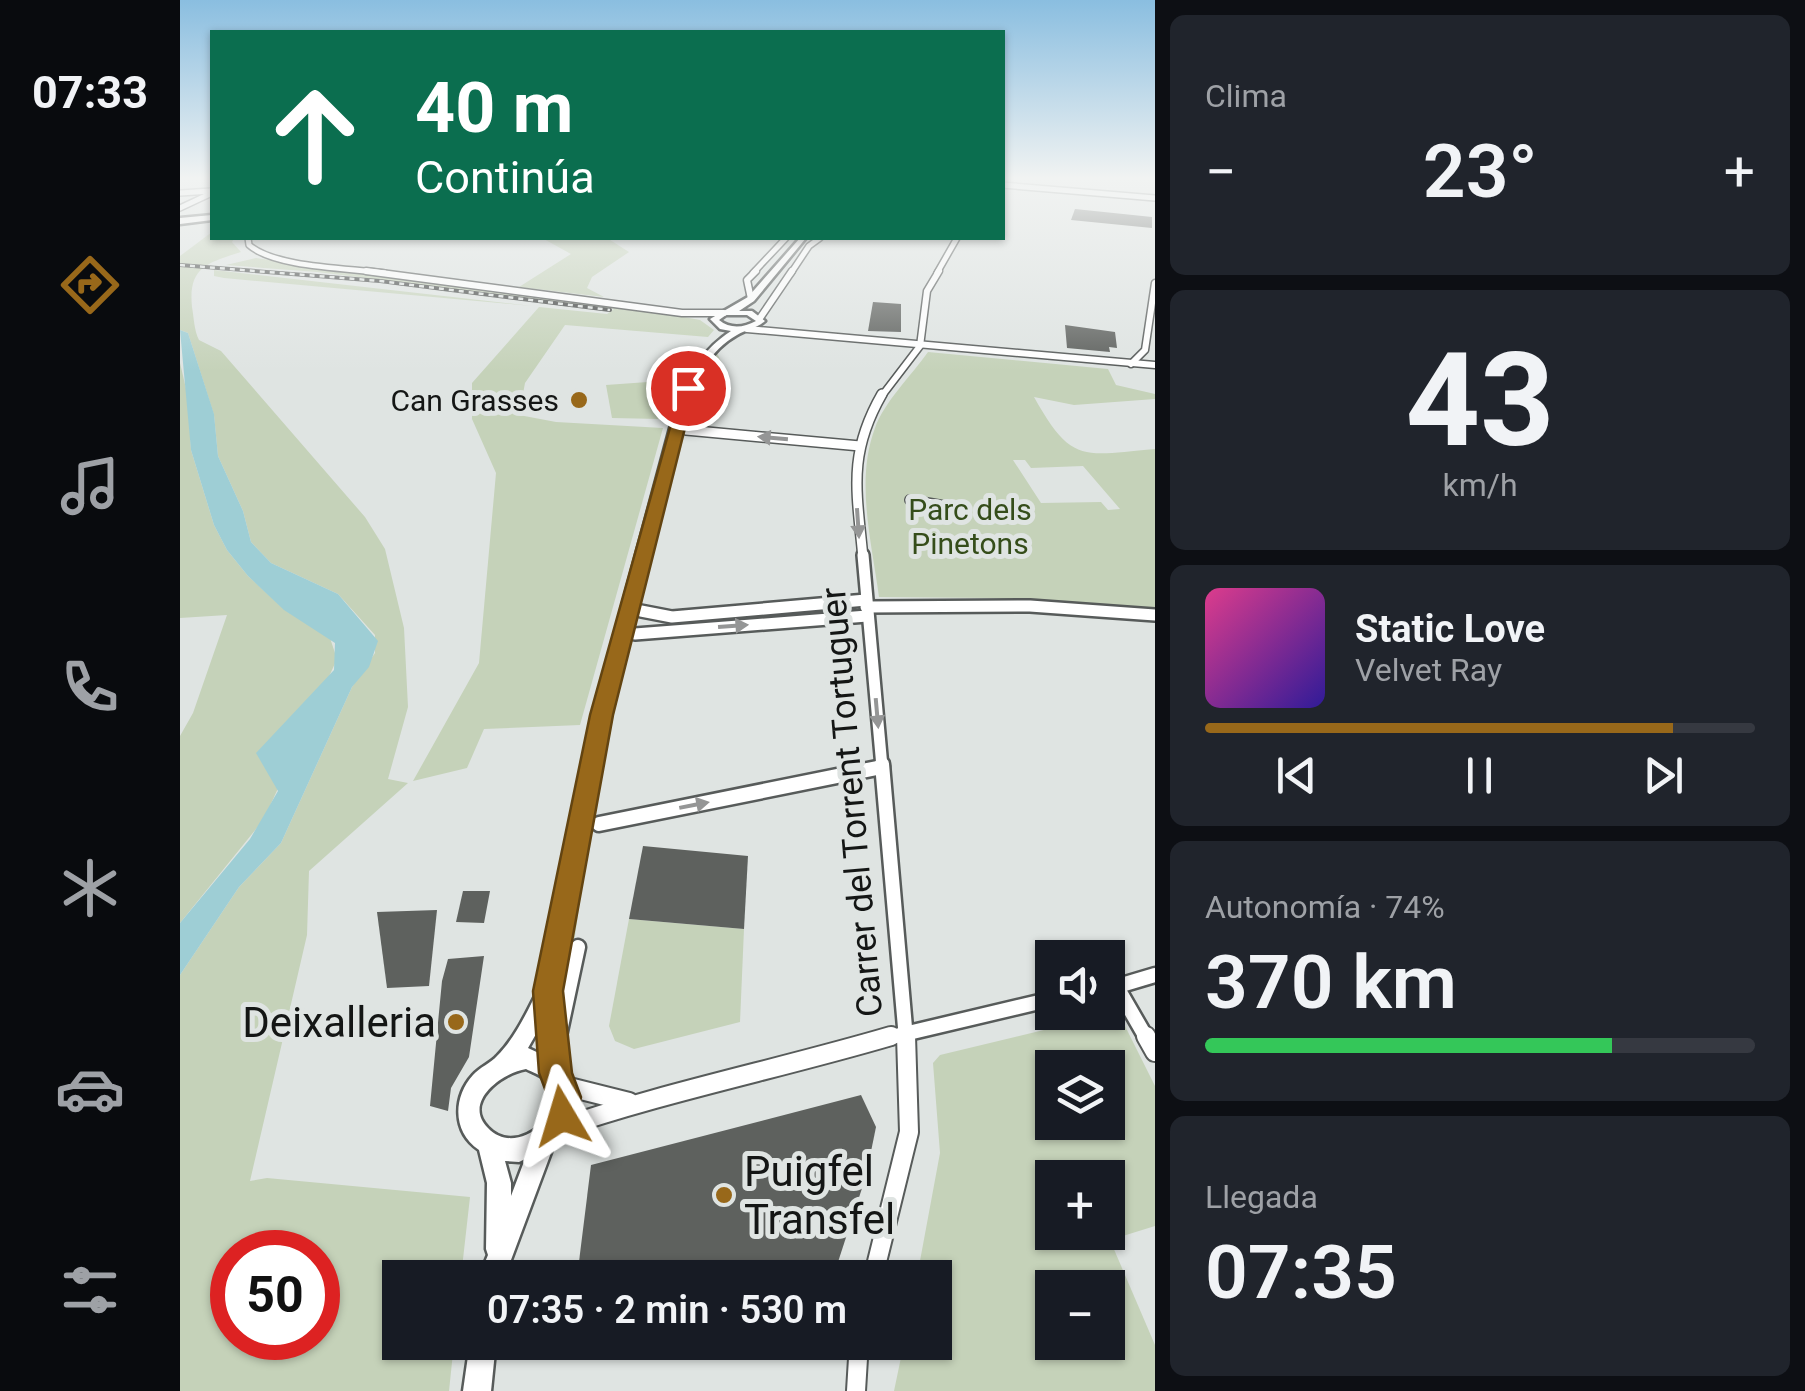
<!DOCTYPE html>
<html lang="es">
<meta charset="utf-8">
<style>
:root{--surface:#171b24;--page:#20242c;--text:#f1f3f6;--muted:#9ea1a6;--line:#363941;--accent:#98681a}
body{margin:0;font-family:Roboto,sans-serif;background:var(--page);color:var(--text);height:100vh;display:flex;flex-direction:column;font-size:38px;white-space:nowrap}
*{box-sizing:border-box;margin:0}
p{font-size:32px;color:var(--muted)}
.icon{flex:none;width:55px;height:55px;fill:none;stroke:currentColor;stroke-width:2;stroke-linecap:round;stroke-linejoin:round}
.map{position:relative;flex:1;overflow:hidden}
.drawer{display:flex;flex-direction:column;gap:15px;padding:15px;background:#0d0f14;width:650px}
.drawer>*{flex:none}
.banner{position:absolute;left:30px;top:30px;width:795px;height:210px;border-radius:0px;box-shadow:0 2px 8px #0004;background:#0b6e4f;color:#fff;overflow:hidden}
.controls{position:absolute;left:855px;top:940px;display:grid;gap:20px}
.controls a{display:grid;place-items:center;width:90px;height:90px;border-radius:0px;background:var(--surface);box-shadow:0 2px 8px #0004;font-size:50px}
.speed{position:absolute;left:30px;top:1230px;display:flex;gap:20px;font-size:50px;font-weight:700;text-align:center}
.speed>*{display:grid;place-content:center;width:130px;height:130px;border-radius:50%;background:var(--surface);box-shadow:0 2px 8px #0004;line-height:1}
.speed .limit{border:15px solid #d22;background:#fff;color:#111}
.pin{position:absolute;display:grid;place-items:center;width:85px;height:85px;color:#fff;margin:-42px;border:5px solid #fff;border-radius:50%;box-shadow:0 2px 10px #0007}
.me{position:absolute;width:110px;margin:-55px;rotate:353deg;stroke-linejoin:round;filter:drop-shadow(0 0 8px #0008)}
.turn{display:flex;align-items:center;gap:35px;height:210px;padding:0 40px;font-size:45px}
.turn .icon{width:130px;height:130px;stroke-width:2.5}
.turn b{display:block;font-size:70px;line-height:85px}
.big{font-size:75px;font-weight:600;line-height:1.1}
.drawer .tile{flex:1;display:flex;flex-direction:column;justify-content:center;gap:15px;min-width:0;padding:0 35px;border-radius:15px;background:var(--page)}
.drawer .dial{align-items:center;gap:0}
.dial b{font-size:130px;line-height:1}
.song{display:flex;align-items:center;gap:30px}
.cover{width:120px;height:120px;border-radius:15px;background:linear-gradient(135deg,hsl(330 70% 55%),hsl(250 70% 35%))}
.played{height:10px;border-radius:5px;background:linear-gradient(90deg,var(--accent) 85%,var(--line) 85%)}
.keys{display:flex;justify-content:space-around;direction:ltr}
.heat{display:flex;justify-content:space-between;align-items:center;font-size:55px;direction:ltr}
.charge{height:15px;border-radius:8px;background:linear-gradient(90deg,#34c759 74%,var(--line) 0)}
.trip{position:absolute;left:202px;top:1260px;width:570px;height:100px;border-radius:0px;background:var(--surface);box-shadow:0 2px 8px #0004;font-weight:600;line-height:100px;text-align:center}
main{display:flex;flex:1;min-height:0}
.tab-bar{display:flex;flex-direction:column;width:180px;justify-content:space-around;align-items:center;background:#090b0e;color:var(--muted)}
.tab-bar .icon{width:70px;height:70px}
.tab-bar .selected{color:var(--accent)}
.tab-bar b{font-size:45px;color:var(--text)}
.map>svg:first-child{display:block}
.green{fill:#c5d2b9;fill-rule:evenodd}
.water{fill:#9eced5}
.building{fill:#5e615e}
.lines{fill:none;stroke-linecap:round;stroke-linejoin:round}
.street-far5-casing{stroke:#575b5a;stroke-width:8}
.street-far4-casing{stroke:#575b5a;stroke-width:9}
.street-far3-casing{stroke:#575b5a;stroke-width:12}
.street-far2-casing{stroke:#575b5a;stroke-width:16}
.street-far1-casing{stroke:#575b5a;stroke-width:19}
.street-casing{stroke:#575b5a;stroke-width:22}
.secondary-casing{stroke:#575b5a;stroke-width:5}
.highway-casing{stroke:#575b5a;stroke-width:5}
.street-far5{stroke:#fff;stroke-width:5}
.street-far4{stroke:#fff;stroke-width:6}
.street-far3{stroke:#fff;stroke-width:9}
.street-far2{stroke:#fff;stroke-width:11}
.street-far1{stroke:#fff;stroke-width:14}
.street{stroke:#fff;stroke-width:18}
.secondary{fill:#fff;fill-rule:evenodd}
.highway{fill:#fff;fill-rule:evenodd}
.rail-casing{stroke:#3c3f3e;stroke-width:4}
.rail{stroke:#dfe4e2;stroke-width:2.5;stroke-dasharray:5;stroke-linecap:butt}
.oneway{fill:#959696}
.route{fill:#98681a;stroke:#634411;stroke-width:2.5}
.poi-dot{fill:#98681a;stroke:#dfe4e2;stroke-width:4}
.labels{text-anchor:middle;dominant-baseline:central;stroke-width:10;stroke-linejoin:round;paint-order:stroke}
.far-poi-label{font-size:30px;fill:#141615;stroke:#dfe4e2;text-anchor:end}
.far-park-label{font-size:30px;fill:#354d1a;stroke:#dfe4e2}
.street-label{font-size:35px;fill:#141615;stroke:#dfe4e2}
.near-poi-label{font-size:42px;fill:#141615;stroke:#dfe4e2;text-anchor:end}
</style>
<main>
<nav class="tab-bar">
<b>07:33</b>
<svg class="icon selected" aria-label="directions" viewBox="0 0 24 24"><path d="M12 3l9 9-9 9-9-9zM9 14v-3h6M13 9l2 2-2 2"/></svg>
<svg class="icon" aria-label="music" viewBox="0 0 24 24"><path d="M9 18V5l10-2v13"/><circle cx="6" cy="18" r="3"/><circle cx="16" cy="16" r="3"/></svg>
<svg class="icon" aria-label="phone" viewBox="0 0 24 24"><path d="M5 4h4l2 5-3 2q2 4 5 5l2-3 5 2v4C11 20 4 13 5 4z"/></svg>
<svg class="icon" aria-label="climate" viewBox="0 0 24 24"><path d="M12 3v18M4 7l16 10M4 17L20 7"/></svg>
<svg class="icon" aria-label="car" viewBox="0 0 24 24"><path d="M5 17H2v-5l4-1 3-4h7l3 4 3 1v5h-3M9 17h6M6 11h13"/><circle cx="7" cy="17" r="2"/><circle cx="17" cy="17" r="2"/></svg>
<svg class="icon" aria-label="filters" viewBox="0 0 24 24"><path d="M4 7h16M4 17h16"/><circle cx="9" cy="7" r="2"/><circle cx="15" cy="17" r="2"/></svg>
</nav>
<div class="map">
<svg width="975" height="1391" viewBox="0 0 975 1391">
<rect width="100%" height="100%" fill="#dfe4e2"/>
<g class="green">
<path d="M 32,232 L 32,238 L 54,238 L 52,242 L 61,252 C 27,263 8,267 12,307 C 14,318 14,330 19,340 L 41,351 L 185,517 L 205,549 L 224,628 L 228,707 L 208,779 L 228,783 L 129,871 L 127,935 L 70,1181 L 87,1178 L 290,1197 L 281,1277 L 220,1278 L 220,1342 L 274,1343 L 269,1391 L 0,1391 L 0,975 L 59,887 L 101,843 L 172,687 L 195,653 L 195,635 L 158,594 L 91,563 L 71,542 L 63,511 L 38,456 L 34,415 L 8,333 L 0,330 L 0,256 ZM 52,1252 L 138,1252 L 138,1338 L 52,1338 Z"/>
<polygon points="362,238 427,238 449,252 412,277 407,288 424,297 339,287 391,254"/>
<polygon points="76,258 504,317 520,320 534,330 528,337 385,325 345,383 339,415 376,422 483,428 400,725 304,729 287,768 233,781 299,663 316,473 292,419 292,383 359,307 427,314 434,309 137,272 46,265"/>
<polygon points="34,270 352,306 44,278 34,276"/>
<path d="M 748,352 L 928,369 L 936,385 L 975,394 L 975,399 L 894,405 L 854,397 C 892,465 903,455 975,449 L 975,609 L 813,598 L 699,597 C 692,543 675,481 695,428 C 704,402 732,375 748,352 ZM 833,460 L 845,460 L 851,468 L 903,466 L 940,509 L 928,510 L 921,502 L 861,503 Z"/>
<polygon points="537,353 544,368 511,407 502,429 447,649 407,852 393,950 387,951 435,691 502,422 515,387"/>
<polygon points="0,363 8,397 11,450 34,525 47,550 68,576 104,609 150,638 157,659 84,819 0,923 0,736 13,713 47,615 0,618"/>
<polygon points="496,380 480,419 432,418 426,385"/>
<polygon points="449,919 564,929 560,1022 454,1049 435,1041 429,1026"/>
<path d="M 938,1012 L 975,1086 L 975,1226 L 930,1240 L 975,1345 L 975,1391 L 714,1391 L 724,1343 L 755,1342 L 755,1278 L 737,1277 L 760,1153 L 753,1063 L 760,1055 ZM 872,1068 L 928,1068 L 928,1122 L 872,1122 ZM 872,1178 L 928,1178 L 928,1232 L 872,1232 ZM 872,1288 L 928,1288 L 928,1342 L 872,1342 Z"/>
</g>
<polygon class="water" points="0,330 8,333 34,414 38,456 63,511 71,542 91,563 158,594 198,641 189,667 172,687 101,843 59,887 0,975 0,923 70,839 98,791 76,753 154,670 155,643 104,610 68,576 47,550 34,525 11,450"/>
<g class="building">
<polygon points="895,209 972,217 972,228 891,220"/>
<polygon points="693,302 721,304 721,332 688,331"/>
<polygon points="885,325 935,332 937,348 929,347 930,352 887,348"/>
<polygon points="463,846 568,856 564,929 449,919"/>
<polygon points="283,891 310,891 304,923 276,922"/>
<polygon points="257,910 249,986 207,988 197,912"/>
<polygon points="304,956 289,1057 271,1088 268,1111 250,1106 262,981 268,959"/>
<polygon points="681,1095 696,1127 686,1176 658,1262 588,1278 397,1278 411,1165"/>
</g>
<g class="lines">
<g class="street-far5-casing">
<g id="street-far5">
<polyline points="822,185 975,198"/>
<polyline points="0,193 31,191"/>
<polyline points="0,208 32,193"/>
<path d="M 68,238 L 69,245 C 95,268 170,268 205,273"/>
<polyline points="573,273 606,238"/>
<polyline points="611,273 629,246 640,238"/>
<polyline points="757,273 777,238"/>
</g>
</g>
<g class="street-far4-casing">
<g id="street-far4">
<polyline points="186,271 502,313 544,313"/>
<polyline points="571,299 567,280 576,271"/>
<polyline points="580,318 612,271"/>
<polyline points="567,329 975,365"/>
<polyline points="951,364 965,350 975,283"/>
<polyline points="701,397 740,346 747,291 759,271"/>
</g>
</g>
<g class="street-far3-casing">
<g id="street-far3">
<polyline points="506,430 680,446"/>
<polyline points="730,500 770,507"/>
<path d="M 683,558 C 677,492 667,455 702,394"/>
</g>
</g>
<g class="street-far2-casing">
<g id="street-far2">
<polyline points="683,555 702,767"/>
<polyline points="686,607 850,606 975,615"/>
<polyline points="461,611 492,617 686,600"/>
<polyline points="455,634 687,616"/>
</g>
</g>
<g class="street-far1-casing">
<g id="street-far1">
<polyline points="702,764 726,1039"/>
<polyline points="419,824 702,767"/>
<polyline points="937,987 967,1039"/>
<polyline points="928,989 975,975"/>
<polyline points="379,1036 398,947"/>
<polyline points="703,1039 872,999"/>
</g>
</g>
<g class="street-casing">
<g id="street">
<polyline points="966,1036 975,1052"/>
<polyline points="385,1086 449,1102"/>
<path d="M 374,1130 C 484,1092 599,1069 711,1036"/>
<polyline points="693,1278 729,1132 726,1036"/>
<polyline points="676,1391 679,1342"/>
</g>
</g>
<g class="secondary-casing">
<g id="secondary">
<path d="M 620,238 L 626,238 L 574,301 L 559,311 L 572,311 L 585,321 C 576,329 567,329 557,335 C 530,350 516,378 506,406 L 429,715 L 377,993 L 386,1073 L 395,1089 L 395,1108 L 382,1135 L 375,1142 L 325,1276 L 307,1276 L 303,1267 L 308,1255 L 306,1249 L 307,1183 L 299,1150 C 272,1132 273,1097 293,1075 C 300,1067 311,1063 317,1056 C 335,1038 347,1012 358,990 L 413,715 L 496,406 C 507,376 523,349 551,331 L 540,329 L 530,319 L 568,297 ZM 546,315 L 567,315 L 576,321 C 563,328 550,329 539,320 ZM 360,1027 L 363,1055 L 348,1048 ZM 346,1069 C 352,1072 361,1075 366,1080 C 393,1109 338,1160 308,1128 C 282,1102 322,1073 346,1069 ZM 345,1159 L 331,1196 L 331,1183 L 325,1161 L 339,1162 Z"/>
<polygon points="290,1342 316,1342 311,1391 283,1391"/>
</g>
</g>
<g class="highway-casing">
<polygon id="highway" points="32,215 32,220 0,224 0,218"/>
</g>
<use href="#street-far5" class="street-far5"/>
<use href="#street-far4" class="street-far4"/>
<use href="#street-far3" class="street-far3"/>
<use href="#street-far2" class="street-far2"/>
<use href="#street-far1" class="street-far1"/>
<use href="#street" class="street"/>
<use href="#secondary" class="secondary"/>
<use href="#highway" class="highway"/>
<g class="rail-casing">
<polyline id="rail" points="0,265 200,281 430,310"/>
</g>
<use href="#rail" class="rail"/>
</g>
<defs><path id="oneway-solid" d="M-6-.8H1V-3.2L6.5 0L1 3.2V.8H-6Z" transform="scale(2.5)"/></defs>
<g class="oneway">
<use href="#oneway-solid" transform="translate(593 438) rotate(-175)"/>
<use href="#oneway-solid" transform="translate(678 523) rotate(86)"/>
<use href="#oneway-solid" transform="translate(553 626) rotate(-4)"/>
<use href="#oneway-solid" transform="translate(697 713) rotate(85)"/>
<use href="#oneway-solid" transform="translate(514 805) rotate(-11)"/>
</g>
<linearGradient id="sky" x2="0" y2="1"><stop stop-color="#8abee0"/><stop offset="0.48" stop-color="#f1f3f2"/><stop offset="1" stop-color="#f1f3f2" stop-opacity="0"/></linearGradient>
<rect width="975" height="371" fill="url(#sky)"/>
<polygon class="route" points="508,383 515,388 433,715 383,991 392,1073 401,1097 394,1128 382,1133 370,1128 365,1116 368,1097 359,1073 353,991 410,715 501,388"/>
<g class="poi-dot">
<circle cx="399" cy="400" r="10"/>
<circle cx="276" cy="1022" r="10"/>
<circle cx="544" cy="1195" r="10"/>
</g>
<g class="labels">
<g class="far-poi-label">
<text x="379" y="400">Can Grasses</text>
</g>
<g class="far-park-label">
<text x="790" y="509">Parc dels<tspan x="790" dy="34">Pinetons</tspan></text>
</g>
<g class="street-label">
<text transform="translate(672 802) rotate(-95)">Carrer del Torrent Tortuguer</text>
</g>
<g class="near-poi-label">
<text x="256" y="1022">Deixalleria</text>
<text x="564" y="1171" text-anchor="start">Puigfel<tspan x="564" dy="48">Transfel</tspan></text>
</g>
</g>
</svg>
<div class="controls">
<a><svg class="icon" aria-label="sound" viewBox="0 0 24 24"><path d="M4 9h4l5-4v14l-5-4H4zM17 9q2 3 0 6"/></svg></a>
<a><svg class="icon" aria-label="layers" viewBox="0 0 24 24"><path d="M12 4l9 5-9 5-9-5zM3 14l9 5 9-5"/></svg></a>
<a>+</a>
<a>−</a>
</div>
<div class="speed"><div class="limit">50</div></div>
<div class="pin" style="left:508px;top:388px;background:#d93025"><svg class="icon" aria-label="arrive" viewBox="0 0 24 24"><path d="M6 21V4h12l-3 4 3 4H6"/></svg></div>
<svg class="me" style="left:382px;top:1116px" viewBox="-20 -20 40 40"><path d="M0-17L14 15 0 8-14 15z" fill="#98681a" stroke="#fff" stroke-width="4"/></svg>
<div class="trip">07:35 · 2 min · 530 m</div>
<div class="banner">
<div class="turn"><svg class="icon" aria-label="ahead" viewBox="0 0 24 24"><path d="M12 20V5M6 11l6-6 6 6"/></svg><div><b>40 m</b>Continúa</div></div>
</div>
</div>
<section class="drawer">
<div class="tile"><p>Clima</p>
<div class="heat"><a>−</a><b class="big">23°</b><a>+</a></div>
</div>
<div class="tile dial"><b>43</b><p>km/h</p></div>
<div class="tile">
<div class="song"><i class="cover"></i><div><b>Static Love</b><p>Velvet Ray</p></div></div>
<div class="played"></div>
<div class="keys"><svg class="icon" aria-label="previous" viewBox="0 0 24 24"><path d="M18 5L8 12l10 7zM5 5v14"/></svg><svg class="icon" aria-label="pause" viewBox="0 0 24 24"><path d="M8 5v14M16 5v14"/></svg><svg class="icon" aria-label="next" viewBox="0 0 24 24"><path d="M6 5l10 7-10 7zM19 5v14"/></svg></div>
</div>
<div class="tile"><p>Autonomía · 74%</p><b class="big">370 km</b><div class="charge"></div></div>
<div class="tile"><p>Llegada</p><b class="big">07:35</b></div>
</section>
</main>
